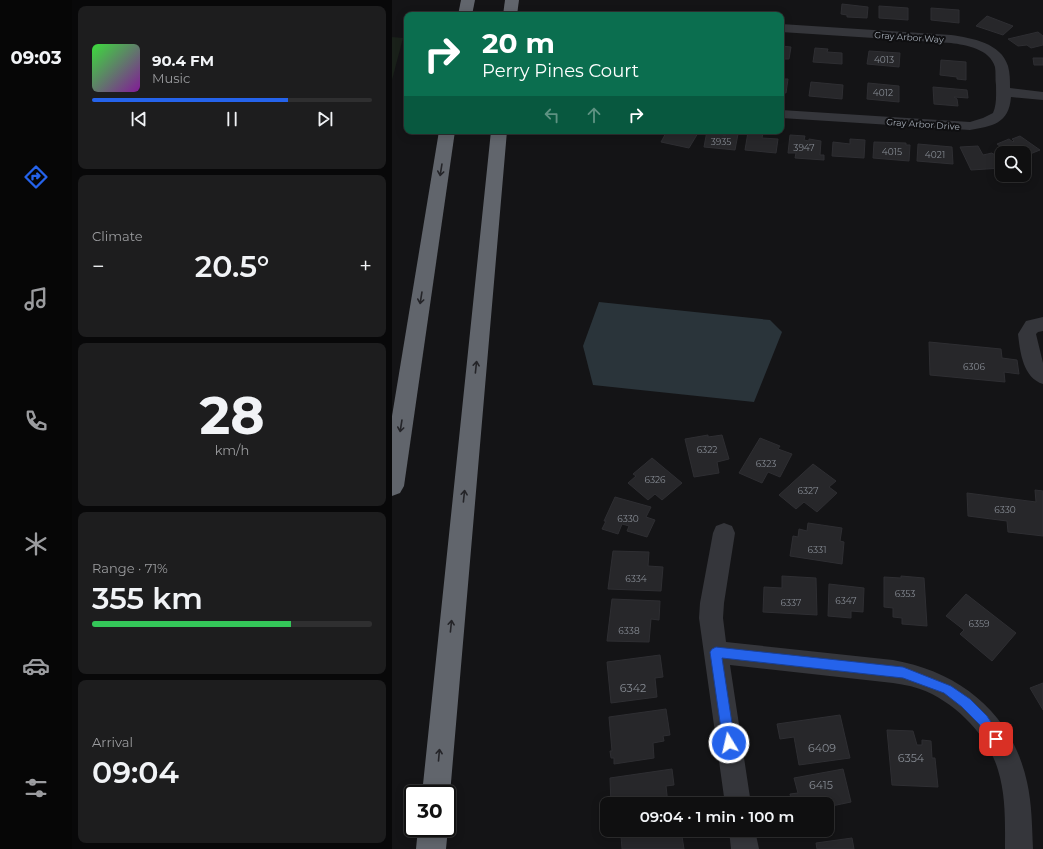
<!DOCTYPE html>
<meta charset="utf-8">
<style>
:root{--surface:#0f0f10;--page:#1d1d1e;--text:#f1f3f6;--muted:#9b9c9f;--line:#2f2f30;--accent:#2563eb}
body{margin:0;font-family:Montserrat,sans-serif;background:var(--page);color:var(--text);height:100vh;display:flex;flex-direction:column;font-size:15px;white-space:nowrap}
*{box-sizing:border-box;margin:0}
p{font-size:13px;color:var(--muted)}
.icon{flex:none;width:22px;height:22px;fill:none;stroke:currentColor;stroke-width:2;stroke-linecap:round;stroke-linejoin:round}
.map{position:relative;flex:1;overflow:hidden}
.details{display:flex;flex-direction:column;gap:6px;padding:6px;background:#080809;width:320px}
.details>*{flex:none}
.top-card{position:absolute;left:12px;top:12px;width:380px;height:122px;border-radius:8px;box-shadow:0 2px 10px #0003,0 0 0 1px var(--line);background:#0b6e4f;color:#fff;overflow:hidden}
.controls{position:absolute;left:603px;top:146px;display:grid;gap:8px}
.controls a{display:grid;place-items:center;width:36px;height:36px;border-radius:8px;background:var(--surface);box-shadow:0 2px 10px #0003,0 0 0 1px var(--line);font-size:20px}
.speed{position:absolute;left:12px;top:785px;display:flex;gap:8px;font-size:20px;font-weight:700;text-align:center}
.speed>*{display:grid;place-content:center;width:52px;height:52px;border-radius:50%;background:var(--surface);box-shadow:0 2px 10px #0003,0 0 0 1px var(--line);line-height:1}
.speed .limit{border:2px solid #111;border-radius:6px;background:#fff;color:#111}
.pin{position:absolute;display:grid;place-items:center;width:34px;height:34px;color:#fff;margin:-17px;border-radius:8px;box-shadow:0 2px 6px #0006}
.me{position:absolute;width:44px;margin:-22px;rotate:351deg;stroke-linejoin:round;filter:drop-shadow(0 0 3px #0008)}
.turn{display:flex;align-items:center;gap:14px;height:84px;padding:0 12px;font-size:18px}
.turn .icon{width:52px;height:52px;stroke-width:2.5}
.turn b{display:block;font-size:28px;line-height:34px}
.lanes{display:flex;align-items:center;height:38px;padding:0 12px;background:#0003;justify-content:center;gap:20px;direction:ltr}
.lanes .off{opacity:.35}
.big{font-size:30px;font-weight:600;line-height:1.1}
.details .tile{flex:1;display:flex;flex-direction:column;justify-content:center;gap:6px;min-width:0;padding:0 14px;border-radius:8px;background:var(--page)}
.details .dial{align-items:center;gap:0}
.dial b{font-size:52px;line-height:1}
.song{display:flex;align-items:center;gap:12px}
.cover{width:48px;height:48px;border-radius:6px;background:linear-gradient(135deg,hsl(120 70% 55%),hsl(290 70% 35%))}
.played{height:4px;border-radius:2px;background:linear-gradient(90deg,var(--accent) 70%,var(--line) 70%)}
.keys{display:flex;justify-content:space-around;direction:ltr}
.heat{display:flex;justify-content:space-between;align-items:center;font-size:22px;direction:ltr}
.charge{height:6px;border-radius:3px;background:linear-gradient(90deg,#34c759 71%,var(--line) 0)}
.trip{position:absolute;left:208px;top:797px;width:234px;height:40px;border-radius:8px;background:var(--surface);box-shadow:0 2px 10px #0003,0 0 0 1px var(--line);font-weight:600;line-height:40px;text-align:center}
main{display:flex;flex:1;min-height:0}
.tabs{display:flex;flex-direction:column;width:72px;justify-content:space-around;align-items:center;background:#060606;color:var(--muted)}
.tabs .icon{width:28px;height:28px}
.tabs .active{color:var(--accent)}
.tabs b{font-size:18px;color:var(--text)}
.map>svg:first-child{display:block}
.green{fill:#1a211a}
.water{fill:#2a343a}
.building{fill:#27272a;stroke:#2e2e32}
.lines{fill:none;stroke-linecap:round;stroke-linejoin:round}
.minor{fill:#35363b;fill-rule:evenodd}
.highway{fill:#61656c;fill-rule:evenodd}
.oneway{stroke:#242428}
.route{fill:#2563eb;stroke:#184099}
.labels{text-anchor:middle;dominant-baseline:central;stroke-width:4;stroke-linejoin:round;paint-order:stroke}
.far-street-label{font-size:9px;fill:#a5acb6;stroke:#0f0f11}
.number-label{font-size:9px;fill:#858a92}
.near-number-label{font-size:11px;fill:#858a92}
</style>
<main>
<nav class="tabs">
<b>09:03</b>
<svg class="icon active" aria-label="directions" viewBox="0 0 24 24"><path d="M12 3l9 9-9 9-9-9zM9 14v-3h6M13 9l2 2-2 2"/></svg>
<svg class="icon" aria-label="music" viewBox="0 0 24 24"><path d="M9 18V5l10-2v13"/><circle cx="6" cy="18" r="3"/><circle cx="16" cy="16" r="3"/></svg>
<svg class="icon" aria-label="phone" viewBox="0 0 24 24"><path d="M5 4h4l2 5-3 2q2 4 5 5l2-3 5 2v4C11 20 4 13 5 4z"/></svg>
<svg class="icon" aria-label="climate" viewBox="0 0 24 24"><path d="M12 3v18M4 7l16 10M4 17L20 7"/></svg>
<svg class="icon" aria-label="car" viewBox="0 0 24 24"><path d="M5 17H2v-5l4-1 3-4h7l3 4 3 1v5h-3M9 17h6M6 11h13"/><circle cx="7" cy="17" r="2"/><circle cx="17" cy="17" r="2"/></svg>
<svg class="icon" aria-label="filters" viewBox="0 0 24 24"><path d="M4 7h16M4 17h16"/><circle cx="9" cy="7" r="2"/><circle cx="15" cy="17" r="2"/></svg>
</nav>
<section class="details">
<div class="tile">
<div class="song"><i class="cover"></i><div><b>90.4 FM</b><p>Music</p></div></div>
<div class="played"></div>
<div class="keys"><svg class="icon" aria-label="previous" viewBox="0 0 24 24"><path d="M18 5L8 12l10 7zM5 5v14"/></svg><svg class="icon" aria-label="pause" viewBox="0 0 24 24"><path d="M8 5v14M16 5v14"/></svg><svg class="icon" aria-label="next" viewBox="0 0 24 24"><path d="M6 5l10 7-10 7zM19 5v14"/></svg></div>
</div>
<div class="tile"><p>Climate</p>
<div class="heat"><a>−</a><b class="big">20.5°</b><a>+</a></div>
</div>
<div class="tile dial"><b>28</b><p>km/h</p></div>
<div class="tile"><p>Range · 71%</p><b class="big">355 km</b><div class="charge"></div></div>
<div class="tile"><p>Arrival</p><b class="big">09:04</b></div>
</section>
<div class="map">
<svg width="651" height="849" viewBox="0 0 651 849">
<rect width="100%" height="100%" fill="#141416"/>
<polygon class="green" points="0,37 11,38 0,80"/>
<polygon class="water" points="207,302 378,320 390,332 362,402 201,385 191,346"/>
<g class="building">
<polygon points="450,4 476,7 475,18 455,17 455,15 449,14"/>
<polygon points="487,6 516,8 516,20 487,18"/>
<polygon points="539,8 567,10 567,23 539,20"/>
<polygon points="595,16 621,26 611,35 584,26"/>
<polygon points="646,32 651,36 651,45 639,48 635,45 626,46 616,39"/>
<polygon points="389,46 399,47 397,59 389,59"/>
<polygon points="423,48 436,49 435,52 450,53 450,64 421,62"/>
<polygon points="477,51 508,53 507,67 475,64"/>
<polygon points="641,58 651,58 651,65 642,65"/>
<polygon points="549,60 574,62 574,80 565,79 565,77 548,75"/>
<polygon points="389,79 396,79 394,93 389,92"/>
<polygon points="419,82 451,85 450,99 417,96"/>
<polygon points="476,83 507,86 507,102 475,99"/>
<polygon points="541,87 575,90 576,98 562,97 565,99 566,106 542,104"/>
<polygon points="275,131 295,131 306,133 297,148 269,142"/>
<polygon points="315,131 331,132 331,135 334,135 335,133 346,134 343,150 312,147"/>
<polygon points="356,132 371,133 370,138 386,139 384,153 353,150"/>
<polygon points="398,135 413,136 412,140 417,141 417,139 429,141 428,155 432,155 432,160 403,158 404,153 396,153"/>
<polygon points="628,136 648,150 633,156 636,158 632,160 632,153 617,153 605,144 617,139 621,142 622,141 620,139"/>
<polygon points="458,139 473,140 472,158 440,156 441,142 458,144"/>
<polygon points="482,142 514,143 514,145 518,145 517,161 481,158"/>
<polygon points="526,144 560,147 561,164 525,161"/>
<polygon points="586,146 591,155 600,153 601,154 605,154 610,163 610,168 579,170 568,147"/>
<polygon points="537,342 609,349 610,358 625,360 627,374 612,372 613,382 538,375"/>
<polygon points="316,435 316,437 330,435 337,459 325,462 327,473 302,477 293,439"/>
<polygon points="368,438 388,446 386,449 400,454 388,477 376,472 370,483 347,473"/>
<polygon points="260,458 290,483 270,500 263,494 256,500 236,483 244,476 241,474"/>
<polygon points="421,464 444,481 437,487 445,493 425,512 412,502 404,509 387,495"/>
<polygon points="643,490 651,491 651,536 616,532 615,521 576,516 575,493 644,502"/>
<polygon points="223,497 259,507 254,517 263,520 255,537 235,531 237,526 230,524 226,534 210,529 214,521 212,521"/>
<polygon points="416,523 450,528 448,541 452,542 450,564 398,556 401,536 406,537 407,529 415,531"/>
<polygon points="221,551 257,552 256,566 271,567 269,591 216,589"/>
<polygon points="390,576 424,578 425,615 371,612 372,587 390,588"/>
<polygon points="509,576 532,578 535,626 510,624 510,618 501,617 501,608 492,607 492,577 509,578"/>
<polygon points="437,584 472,588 471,612 459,611 459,618 436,616"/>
<polygon points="574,594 624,633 600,661 568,634 572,630 554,616"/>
<polygon points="220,599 268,601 267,620 259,619 257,642 215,641"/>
<polygon points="268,655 271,677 263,678 265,697 219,703 215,662"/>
<polygon points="651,683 651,710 638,688"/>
<polygon points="274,709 278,735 271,736 272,741 261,743 262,758 222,764 222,758 219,758 218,751 220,751 217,717"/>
<polygon points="448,715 458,758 407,765 402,737 388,739 385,724"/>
<polygon points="495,730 521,731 525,745 530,745 530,740 539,741 540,758 543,758 546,787 500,785"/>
<polygon points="280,769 282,785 274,786 276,804 219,804 218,778"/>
<polygon points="451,769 459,802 435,807 435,804 400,804 398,794 406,793 402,778"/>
<polygon points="257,830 289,830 292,849 230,849 229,836"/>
<polygon points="460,838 462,849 425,849 424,843"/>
</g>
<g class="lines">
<g class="minor">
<path d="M 389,24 L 559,35 C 580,38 609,43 616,66 C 618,73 618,81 618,88 L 651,92 L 651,100 L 619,97 C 617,124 600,126 578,130 L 389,118 L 389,110 L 578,122 L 591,118 L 601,113 C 605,104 604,94 604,85 C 603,79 604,73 603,67 C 598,49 574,45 559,43 L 389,32 Z"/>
<path d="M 651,317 L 651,331 L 646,332 L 644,334 L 651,363 L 651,384 C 631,378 628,352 626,334 L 634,321 Z"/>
<path d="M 332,523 L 340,526 L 343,533 L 332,603 L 331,618 L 334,642 L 501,660 C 568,672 620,713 635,782 C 640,804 640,827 641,849 L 613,849 C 613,823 614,796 606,770 C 596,735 562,701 528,689 C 516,685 504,683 492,682 L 338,665 L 359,804 L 333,804 L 307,618 L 308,603 L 321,533 L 324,526 Z"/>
<polygon points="337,830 363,830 367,849 339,849"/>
</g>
<g class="highway">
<polygon points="69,0 83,0 80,15 66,15"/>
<polygon points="113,0 127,0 125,15 111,15"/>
<polygon points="47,131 63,131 12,486 8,493 0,496 0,416"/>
<polygon points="99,131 115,131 58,794 55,802 55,794 30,794"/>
<polygon points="55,826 56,828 54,849 24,849 26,828 55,828"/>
</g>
</g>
<defs><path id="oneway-shaft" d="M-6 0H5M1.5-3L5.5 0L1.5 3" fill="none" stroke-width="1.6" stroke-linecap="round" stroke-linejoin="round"/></defs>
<g class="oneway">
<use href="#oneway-shaft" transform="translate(49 170) rotate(99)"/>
<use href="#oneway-shaft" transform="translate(29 298) rotate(99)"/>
<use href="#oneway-shaft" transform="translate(84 367) rotate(-84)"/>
<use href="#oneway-shaft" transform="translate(9 426) rotate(99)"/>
<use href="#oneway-shaft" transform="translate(72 496) rotate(-84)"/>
<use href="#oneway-shaft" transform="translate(59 626) rotate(-84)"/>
<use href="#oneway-shaft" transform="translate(47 755) rotate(-85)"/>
</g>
<polygon class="route" points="324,647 511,667 559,686 578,699 595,716 610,739 609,743 604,744 600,743 587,724 570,707 552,693 511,678 330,658 343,743 341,747 337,749 333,747 331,743 318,652 320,649"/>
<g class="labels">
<g class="far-street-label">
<text transform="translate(517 37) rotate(4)">Gray Arbor Way</text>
<text transform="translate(531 124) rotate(4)">Gray Arbor Drive</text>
</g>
<g class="number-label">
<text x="492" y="59">4013</text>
<text x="491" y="92">4012</text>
<text x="329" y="141">3935</text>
<text x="412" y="147">3947</text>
<text x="500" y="151">4015</text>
<text x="543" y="154">4021</text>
<text x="582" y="366">6306</text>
<text x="315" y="449">6322</text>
<text x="374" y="463">6323</text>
<text x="263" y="479">6326</text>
<text x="416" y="490">6327</text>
<text x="613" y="509">6330</text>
<text x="236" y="518">6330</text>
<text x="425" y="549">6331</text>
<text x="244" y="578">6334</text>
<text x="513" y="593">6353</text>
<text x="454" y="600">6347</text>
<text x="399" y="602">6337</text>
<text x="587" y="623">6359</text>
<text x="237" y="630">6338</text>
</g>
<g class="near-number-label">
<text x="241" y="688">6342</text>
<text x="430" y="748">6409</text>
<text x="519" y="758">6354</text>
<text x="429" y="785">6415</text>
</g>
</g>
</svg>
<div class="controls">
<a><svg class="icon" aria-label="search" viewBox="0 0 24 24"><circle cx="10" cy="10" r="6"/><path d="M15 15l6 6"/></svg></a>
</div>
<div class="speed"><div class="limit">30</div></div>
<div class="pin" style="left:604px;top:739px;background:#d93025"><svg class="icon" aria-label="arrive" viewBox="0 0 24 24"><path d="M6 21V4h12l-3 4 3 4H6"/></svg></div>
<svg class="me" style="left:337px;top:743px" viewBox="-20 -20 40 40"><circle r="17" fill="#2563eb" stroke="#fff" stroke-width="3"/><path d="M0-11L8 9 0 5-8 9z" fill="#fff"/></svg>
<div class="trip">09:04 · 1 min · 100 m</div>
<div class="top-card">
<div class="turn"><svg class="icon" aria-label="right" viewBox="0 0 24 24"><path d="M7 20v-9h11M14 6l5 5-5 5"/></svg><div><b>20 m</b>Perry Pines Court</div></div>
<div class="lanes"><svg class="icon off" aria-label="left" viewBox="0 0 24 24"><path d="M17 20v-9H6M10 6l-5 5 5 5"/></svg><svg class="icon off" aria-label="ahead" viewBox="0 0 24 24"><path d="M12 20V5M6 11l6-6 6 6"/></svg><svg class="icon" aria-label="right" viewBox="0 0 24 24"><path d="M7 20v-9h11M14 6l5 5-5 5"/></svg></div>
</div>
</div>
</main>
